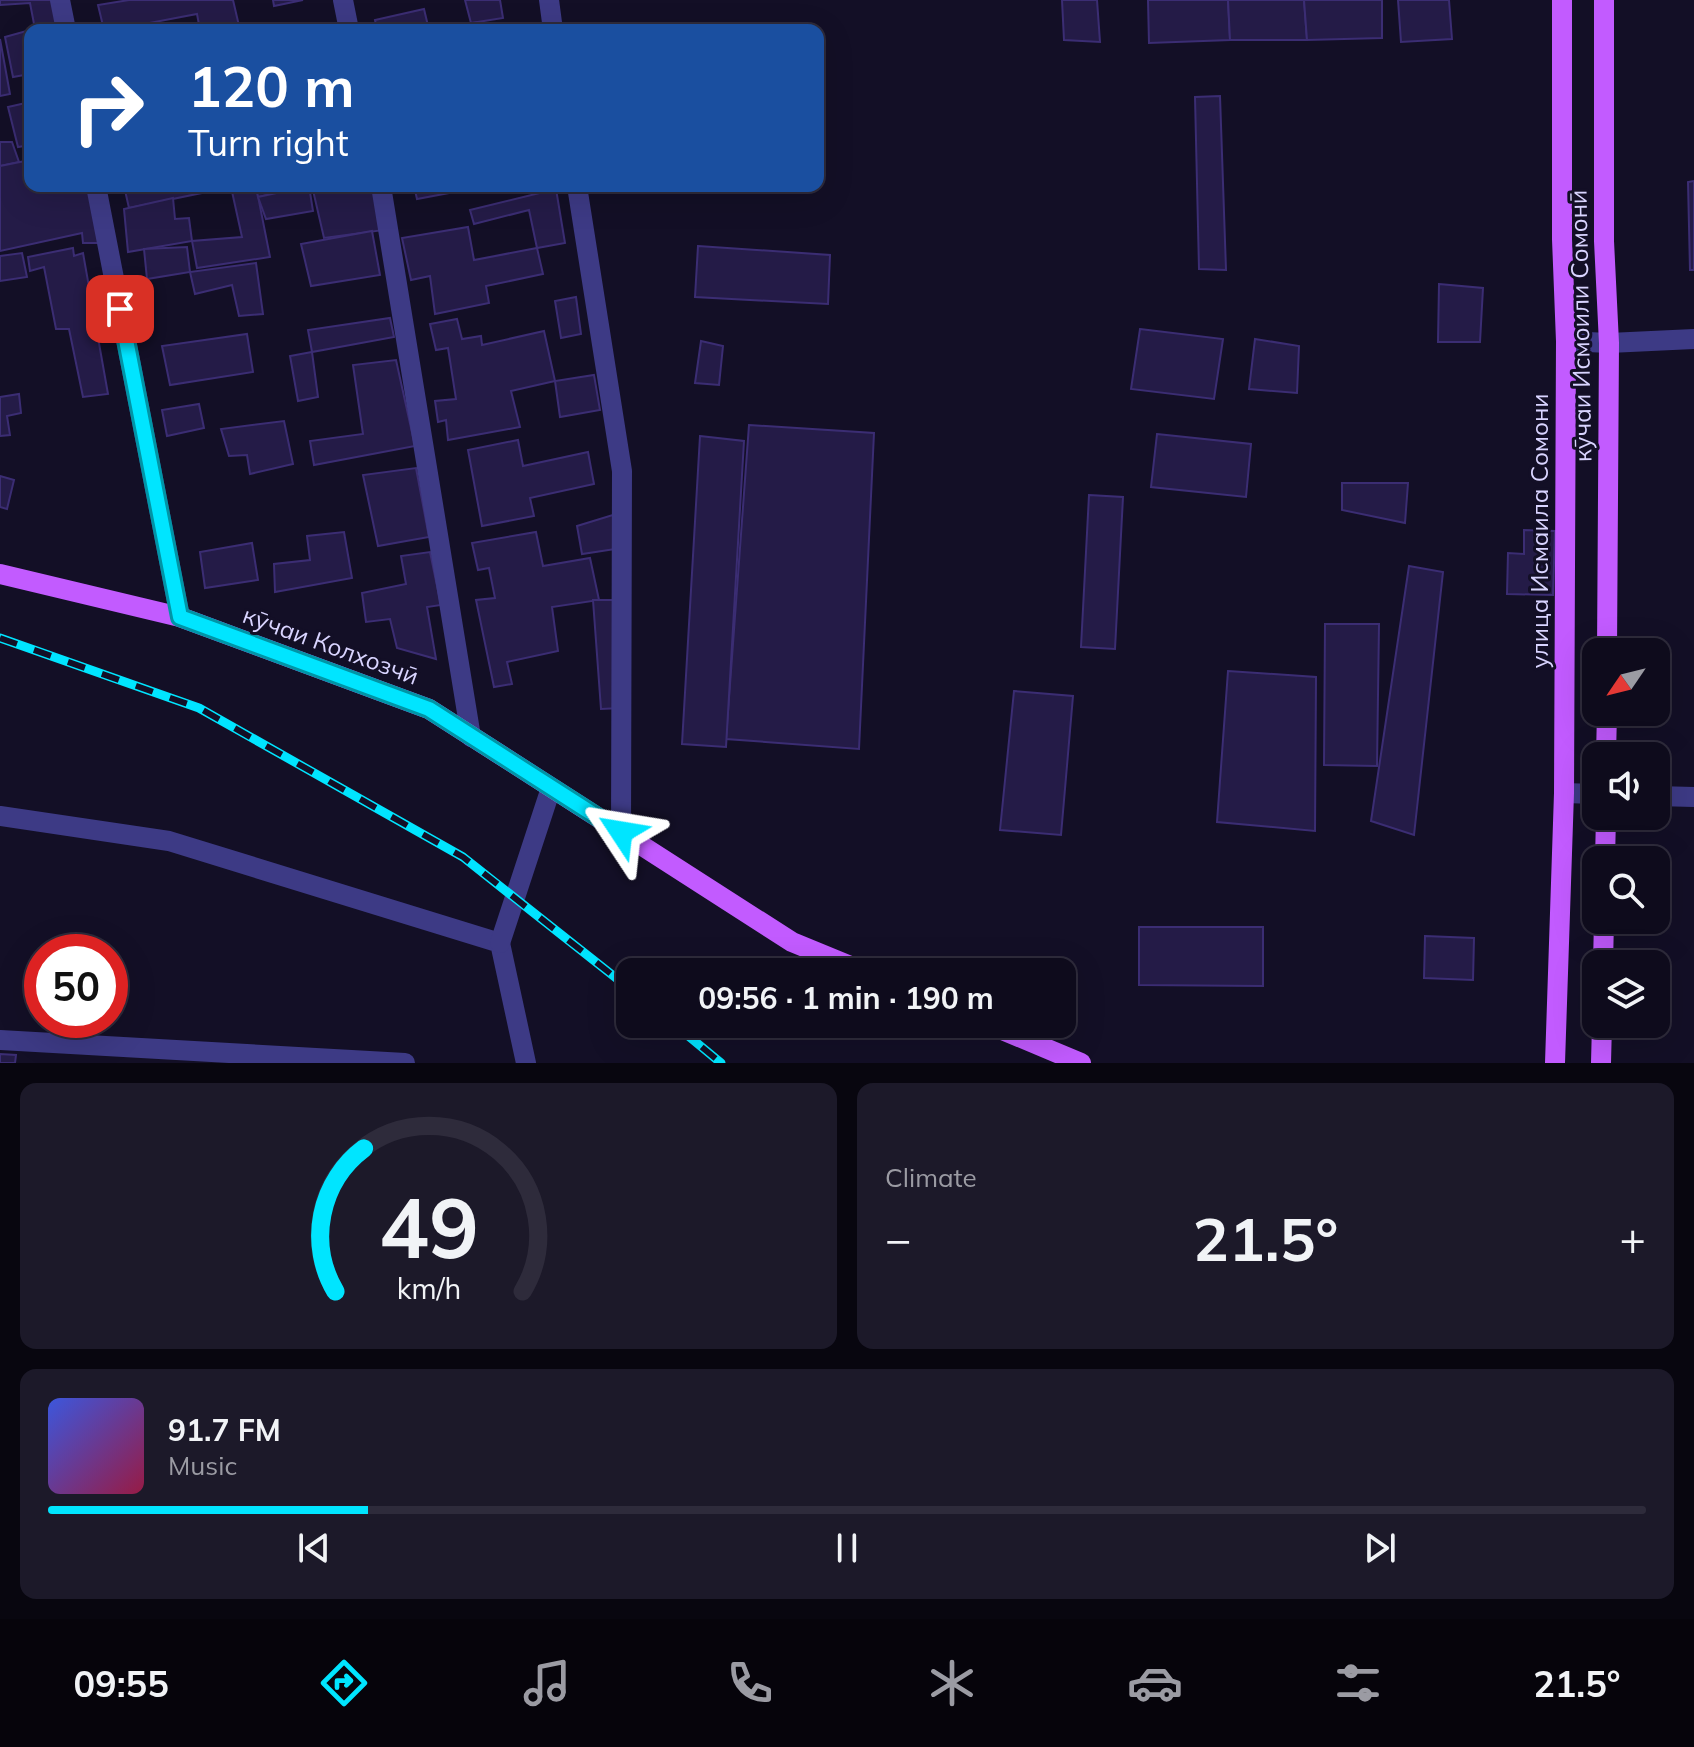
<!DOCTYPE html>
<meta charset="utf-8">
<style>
:root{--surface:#0e0b1c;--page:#1c1929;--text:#f1f3f6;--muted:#9b9ba3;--line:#2e2b3b;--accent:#00e5ff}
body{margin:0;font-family:Mulish,sans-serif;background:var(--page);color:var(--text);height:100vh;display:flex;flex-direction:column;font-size:30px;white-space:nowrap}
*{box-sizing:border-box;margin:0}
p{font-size:26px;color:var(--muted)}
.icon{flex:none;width:44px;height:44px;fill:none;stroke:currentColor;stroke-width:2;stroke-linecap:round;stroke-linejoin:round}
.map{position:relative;height:1063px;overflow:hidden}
.side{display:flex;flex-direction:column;gap:20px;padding:20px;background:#08060f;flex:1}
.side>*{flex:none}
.guide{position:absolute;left:24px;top:24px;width:800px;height:168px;border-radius:16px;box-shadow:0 8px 32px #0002,0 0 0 2px var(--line);background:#1a4fa0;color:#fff;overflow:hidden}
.needle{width:52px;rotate:235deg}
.buttons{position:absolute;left:1582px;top:638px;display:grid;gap:16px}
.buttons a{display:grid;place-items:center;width:88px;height:88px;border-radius:16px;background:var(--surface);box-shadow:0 8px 32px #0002,0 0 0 2px var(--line);font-size:40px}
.speed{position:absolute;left:24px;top:934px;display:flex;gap:16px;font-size:40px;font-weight:700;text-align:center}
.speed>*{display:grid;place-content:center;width:104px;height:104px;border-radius:50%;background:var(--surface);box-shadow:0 8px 32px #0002,0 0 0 2px var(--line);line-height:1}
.speed .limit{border:12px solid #d22;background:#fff;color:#111}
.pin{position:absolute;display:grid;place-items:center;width:68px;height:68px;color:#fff;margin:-34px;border-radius:16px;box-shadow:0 4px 12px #0006}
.me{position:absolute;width:88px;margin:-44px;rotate:303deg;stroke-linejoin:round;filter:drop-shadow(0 0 6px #0008)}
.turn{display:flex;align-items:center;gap:28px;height:168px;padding:0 32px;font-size:36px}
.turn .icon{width:104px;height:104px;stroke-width:2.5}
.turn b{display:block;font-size:56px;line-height:68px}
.big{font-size:60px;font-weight:700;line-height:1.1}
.side .widget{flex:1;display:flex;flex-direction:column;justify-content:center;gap:12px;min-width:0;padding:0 28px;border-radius:16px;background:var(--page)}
.side .dial{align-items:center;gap:0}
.dial svg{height:208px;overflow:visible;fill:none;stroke:var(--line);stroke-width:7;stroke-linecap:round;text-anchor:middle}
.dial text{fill:var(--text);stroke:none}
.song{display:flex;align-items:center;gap:24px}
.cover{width:96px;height:96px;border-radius:12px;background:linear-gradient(135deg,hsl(230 70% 55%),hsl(340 70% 35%))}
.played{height:8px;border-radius:4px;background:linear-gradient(90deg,var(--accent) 20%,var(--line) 20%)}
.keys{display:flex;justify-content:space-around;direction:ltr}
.heat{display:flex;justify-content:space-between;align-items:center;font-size:44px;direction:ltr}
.side .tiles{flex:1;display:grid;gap:20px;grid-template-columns:1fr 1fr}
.widget:last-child{grid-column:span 2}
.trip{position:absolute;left:616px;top:958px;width:460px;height:80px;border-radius:16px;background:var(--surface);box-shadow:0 8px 32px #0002,0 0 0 2px var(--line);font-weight:700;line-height:80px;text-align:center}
.dock{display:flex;height:128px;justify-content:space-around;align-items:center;background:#06040b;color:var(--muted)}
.dock .icon{width:56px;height:56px}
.dock .on{color:var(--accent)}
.dock b{font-size:36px;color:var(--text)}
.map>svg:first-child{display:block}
.building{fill:#241b47;stroke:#3b2d73;stroke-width:2}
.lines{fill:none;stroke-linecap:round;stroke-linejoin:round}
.minor{stroke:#3d3a85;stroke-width:20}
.major{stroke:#c25bff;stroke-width:20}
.rail-casing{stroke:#00e5ff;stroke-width:9}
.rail{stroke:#130f26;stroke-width:6;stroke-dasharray:18;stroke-linecap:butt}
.route-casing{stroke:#0095a6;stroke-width:20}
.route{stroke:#00e5ff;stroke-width:14}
.labels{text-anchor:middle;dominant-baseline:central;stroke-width:6;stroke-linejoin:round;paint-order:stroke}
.street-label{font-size:24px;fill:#d9d4ff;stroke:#130f26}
</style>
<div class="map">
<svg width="1694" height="1063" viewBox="0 0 1694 1063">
<rect width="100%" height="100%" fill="#130f26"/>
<g class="building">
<polygon points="0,0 55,0 61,30 31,30 35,29 30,3 0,5"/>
<polygon points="129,0 233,0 240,30 200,30 197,14 144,24 145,30 104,30 98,5"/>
<polygon points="273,0 303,0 274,6"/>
<polygon points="465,0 500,0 503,18 471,23"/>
<polygon points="1062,0 1097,0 1100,42 1064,40"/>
<polygon points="1148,0 1228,0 1230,40 1149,43"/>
<polygon points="1228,0 1304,0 1307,40 1230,40"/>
<polygon points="1304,0 1382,0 1382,38 1307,40"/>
<polygon points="1398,0 1449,0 1452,39 1401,42"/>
<polygon points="424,9 429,30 377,30 375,20"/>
<polygon points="480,22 481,30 432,30 471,23"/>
<polygon points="30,30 30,74 13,77 5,37"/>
<polygon points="0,39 10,94 0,96"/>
<polygon points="1220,96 1226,270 1199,269 1195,97"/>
<polygon points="30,102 30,145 18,147 8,107"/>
<polygon points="0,142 12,142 19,162 0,166"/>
<polygon points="30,160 30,186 91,186 101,243 83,243 82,233 0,251 0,166"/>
<polygon points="1694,181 1694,270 1690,270 1688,182"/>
<polygon points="124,186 256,186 270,257 197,268 192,241 242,237 231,187 129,208"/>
<polygon points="256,186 309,186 258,197"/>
<polygon points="309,186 313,211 266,219 258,197"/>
<polygon points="312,186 375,186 384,230 324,238"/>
<polygon points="414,186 459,186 460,191 417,199"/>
<polygon points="538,186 562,186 562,188 539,193"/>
<polygon points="556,189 565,243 537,248 529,210 474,224 470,210"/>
<polygon points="173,198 175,219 189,218 192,241 128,252 124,209"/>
<polygon points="468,227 474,260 537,248 543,274 486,286 489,303 435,314 430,276 411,280 402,238"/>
<polygon points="372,231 380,275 311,286 301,244"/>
<polygon points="698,246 830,255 828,304 695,297"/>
<polygon points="187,247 190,272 147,279 144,249"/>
<polygon points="73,248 74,256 83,253 108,394 83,397 69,329 56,329 44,267 30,271 28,257"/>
<polygon points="22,253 27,277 0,281 0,256"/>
<polygon points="256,263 263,314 239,316 232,285 195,294 190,272"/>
<polygon points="1439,284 1483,288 1480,342 1438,342"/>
<polygon points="576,297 581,334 561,338 555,301"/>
<polygon points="390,318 394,337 312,352 308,330"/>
<polygon points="457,319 462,339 481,336 482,345 544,331 555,381 511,391 520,427 448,440 446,420 438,422 435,401 456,399 448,348 436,350 430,324"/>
<polygon points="1140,329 1223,339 1214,399 1131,389"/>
<polygon points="247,334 253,372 170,385 162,346"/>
<polygon points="1255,339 1299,346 1297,393 1249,389"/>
<polygon points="701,341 723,346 719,385 695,383"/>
<polygon points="312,352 318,397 298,401 290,356"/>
<polygon points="396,360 415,446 314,465 310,441 363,434 353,365"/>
<polygon points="594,375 600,410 560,417 555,381"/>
<polygon points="19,394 21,413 7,416 10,435 0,436 0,397"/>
<polygon points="199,404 204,428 167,436 162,410"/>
<polygon points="284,421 293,464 250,474 247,455 229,456 221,429"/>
<polygon points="749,425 874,433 859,749 726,739"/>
<polygon points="1157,434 1251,444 1246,497 1151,487"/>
<polygon points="700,436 744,441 726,747 682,744"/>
<polygon points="518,440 523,466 588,452 594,484 530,498 534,516 482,526 468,450"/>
<polygon points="416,468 429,537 378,546 363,475"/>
<polygon points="0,476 14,480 7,509 0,507"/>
<polygon points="1342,483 1408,483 1405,523 1342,510"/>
<polygon points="1089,495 1123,497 1115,649 1081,647"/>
<polygon points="616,514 622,548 582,554 577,526"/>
<polygon points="1524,530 1555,531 1553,595 1507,594 1508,553 1524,554"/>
<polygon points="344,532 352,578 275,592 274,564 310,560 307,536"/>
<polygon points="536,532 543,566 590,558 599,600 552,607 558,651 507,662 512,684 494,687 476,600 495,598 489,568 478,570 472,543"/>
<polygon points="252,543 258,580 205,588 200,552"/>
<polygon points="430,552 441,605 427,607 436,659 397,648 390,619 366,622 362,593 406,584 401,556"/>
<polygon points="1409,566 1443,572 1414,835 1371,821"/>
<polygon points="593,600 617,600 621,708 601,709"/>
<polygon points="1325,624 1379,624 1377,766 1324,765"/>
<polygon points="1228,671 1316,677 1315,831 1217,822"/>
<polygon points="1014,691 1073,696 1061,835 1000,830"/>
<polygon points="1139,927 1263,927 1263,986 1139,985"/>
<polygon points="1425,936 1474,938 1473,980 1424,978"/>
<polygon points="0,1054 16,1055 15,1063 0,1063"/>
</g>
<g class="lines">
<g class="minor">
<polyline points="60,0 66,30"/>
<polyline points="343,0 349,30"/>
<polyline points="549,0 553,30"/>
<polyline points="96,186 180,617"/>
<polyline points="381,186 471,737"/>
<polyline points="577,186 622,471 621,832"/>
<polyline points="1566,341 1609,343 1694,339"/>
<polyline points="1564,793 1596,794"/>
<polyline points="1656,796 1694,797"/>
<polyline points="0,816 169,841 500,943 526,1063"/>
<polyline points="500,943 551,788"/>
<polyline points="0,1040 405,1063"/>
</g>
<g class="major">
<polyline points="1604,0 1604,241 1609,343 1607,652"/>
<polyline points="0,574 180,617 429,709 792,942 865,972"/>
<polyline points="1606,756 1607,712"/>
<polyline points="1605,860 1606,816"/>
<polyline points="1603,964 1604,920"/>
<polyline points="988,1024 1081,1063"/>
<polyline points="1555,1063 1564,793 1566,341 1562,239 1562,0"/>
<polyline points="1601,1063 1602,1024"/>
</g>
<g class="rail-casing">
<g id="rail">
<polyline points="0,638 199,708 463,857 630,989"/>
<polyline points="674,1024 721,1063"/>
</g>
</g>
<use href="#rail" class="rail"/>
</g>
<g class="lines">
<g class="route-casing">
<polyline id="route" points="120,309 180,617 429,709 621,832"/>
</g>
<use href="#route" class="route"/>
</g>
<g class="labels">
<g class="street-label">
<text transform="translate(1580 326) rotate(-91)">кӯчаи Исмоили Сомонӣ</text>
<text transform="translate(1539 531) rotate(-90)">улица Исмаила Сомони</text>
<text transform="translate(331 645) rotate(20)">кӯчаи Колхозчӣ</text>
</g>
</g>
</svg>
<div class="buttons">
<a><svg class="needle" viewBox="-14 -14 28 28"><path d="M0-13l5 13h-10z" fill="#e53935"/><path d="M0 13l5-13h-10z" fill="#9b9ba3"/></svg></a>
<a><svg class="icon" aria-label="sound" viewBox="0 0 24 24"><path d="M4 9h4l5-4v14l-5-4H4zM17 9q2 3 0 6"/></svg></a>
<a><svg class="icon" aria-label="search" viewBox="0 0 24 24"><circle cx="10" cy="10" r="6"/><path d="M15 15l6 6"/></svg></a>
<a><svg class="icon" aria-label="layers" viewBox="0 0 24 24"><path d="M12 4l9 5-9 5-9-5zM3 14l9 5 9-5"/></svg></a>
</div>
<div class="speed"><div class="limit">50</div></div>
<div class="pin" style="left:120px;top:309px;background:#d93025"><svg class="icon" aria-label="arrive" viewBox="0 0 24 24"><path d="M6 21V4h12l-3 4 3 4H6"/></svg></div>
<svg class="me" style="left:621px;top:832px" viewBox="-20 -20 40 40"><path d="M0-17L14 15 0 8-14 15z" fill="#00e5ff" stroke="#fff" stroke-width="4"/></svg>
<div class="trip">09:56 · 1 min · 190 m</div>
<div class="guide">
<div class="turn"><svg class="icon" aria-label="right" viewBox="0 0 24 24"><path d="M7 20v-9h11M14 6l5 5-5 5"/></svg><div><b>120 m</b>Turn right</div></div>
</div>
</div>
<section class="side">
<div class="tiles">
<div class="widget dial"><svg viewBox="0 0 100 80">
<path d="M14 69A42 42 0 1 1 86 69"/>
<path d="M14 69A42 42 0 0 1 25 14" stroke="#00e5ff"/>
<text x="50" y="56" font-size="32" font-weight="700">49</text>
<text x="50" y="72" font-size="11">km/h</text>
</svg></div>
<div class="widget"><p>Climate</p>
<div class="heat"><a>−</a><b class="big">21.5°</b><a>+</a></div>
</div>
<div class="widget">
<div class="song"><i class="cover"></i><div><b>91.7 FM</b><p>Music</p></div></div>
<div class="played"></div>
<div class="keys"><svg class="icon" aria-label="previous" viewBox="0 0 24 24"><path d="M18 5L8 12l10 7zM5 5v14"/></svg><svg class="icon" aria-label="pause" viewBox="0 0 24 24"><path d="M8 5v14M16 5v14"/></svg><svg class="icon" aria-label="next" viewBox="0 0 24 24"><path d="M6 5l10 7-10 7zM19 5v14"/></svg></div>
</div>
</div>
</section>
<nav class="dock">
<b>09:55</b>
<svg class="icon on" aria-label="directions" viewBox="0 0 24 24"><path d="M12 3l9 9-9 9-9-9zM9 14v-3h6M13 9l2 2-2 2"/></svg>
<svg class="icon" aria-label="music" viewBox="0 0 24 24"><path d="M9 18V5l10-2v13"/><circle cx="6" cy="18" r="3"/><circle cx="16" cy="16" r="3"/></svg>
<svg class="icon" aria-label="phone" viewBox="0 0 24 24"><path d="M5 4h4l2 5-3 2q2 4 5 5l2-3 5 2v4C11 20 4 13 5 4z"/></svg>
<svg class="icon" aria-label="climate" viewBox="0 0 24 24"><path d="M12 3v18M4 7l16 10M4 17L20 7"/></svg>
<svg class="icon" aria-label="car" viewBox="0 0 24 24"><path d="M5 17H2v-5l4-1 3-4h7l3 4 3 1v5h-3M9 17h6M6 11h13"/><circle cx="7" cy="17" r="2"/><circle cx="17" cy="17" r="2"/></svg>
<svg class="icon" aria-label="filters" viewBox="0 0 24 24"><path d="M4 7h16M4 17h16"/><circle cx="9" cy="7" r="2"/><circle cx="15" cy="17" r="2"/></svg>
<b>21.5°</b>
</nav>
